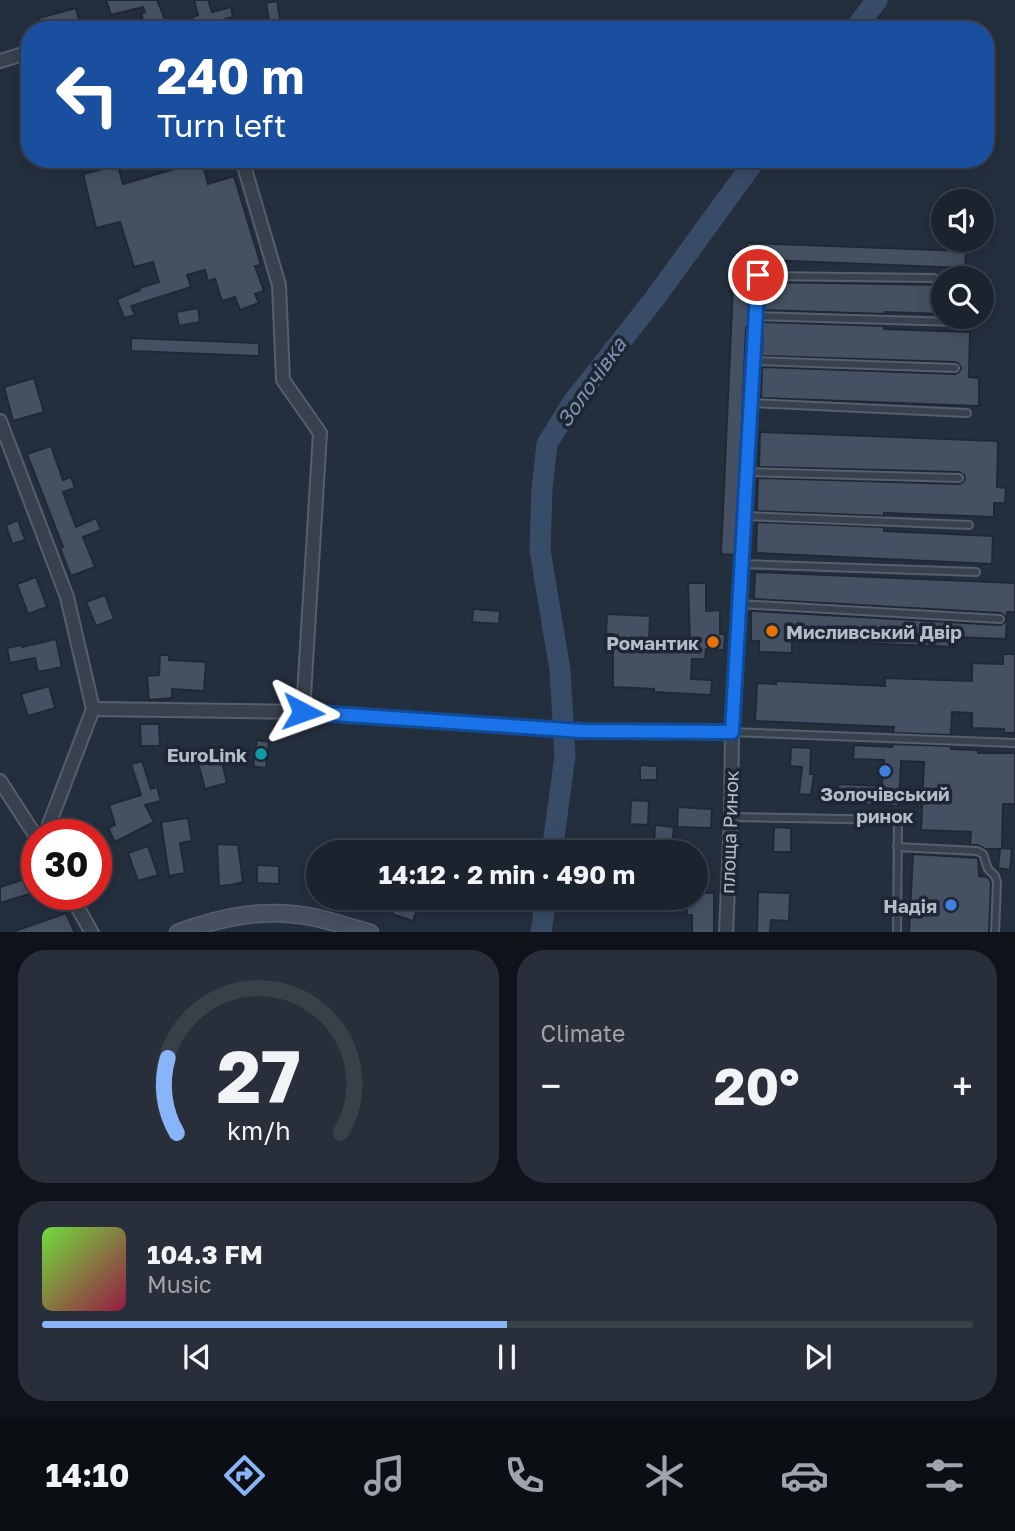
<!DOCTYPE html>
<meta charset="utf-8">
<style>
:root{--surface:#1b232e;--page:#282f3a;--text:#f1f3f6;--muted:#a0a4aa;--line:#39404a;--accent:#8ab4f8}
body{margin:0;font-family:"Golos Text",sans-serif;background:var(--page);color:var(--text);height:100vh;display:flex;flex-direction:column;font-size:26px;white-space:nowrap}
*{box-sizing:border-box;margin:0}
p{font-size:23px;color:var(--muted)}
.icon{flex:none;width:38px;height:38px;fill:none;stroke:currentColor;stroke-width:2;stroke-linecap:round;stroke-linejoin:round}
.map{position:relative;height:932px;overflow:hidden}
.details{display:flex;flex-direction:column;gap:18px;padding:18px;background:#0f1319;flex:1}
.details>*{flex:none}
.banner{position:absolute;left:21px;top:21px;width:973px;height:147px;border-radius:28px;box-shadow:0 4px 18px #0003,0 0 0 2px var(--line);background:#1a4fa0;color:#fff;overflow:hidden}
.buttons{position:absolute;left:931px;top:189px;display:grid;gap:14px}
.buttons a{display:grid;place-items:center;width:63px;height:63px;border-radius:50%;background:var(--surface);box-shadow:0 4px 18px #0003,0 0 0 2px var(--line);font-size:35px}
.speed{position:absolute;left:21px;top:819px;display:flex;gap:14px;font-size:35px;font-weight:700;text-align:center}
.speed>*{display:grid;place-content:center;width:91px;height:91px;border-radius:50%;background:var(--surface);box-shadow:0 4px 18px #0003,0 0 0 2px var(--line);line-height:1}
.speed .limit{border:10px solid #d22;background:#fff;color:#111}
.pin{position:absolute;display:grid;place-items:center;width:60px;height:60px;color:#fff;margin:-30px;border:4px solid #fff;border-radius:50%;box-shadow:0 2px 7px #0007}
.me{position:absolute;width:77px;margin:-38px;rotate:94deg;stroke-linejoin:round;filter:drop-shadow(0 0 5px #0008)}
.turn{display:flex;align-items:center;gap:24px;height:147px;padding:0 21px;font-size:32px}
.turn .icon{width:91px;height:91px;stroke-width:2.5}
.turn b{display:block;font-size:49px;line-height:60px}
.big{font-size:52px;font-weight:700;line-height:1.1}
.details .tile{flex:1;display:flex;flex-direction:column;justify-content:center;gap:10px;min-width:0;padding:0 24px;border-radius:28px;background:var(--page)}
.details .dial{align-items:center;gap:0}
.dial svg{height:182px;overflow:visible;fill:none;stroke:var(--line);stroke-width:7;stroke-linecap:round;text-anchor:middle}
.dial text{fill:var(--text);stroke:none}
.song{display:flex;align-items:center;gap:21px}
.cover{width:84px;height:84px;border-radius:10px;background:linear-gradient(135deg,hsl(100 70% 55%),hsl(340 70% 35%))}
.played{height:7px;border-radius:4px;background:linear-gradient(90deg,var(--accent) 50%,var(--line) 50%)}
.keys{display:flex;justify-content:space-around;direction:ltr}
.heat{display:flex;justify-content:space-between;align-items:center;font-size:38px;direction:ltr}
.details .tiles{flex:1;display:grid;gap:18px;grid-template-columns:1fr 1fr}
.tile:last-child{grid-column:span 2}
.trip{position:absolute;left:306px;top:840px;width:402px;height:70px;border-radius:35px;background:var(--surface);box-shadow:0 4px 18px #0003,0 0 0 2px var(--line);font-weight:700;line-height:70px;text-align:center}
.tabs{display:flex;height:112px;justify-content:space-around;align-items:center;background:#0b0e12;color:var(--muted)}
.tabs .icon{width:49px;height:49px}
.tabs .active{color:var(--accent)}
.tabs b{font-size:32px;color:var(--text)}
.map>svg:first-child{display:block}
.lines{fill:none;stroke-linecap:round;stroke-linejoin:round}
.river{stroke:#394c67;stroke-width:21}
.building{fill:#455162;stroke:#1f2835;stroke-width:2}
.lane-casing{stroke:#565f6c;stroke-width:10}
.street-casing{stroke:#565f6c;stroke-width:16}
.secondary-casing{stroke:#565f6c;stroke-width:19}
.lane{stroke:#38414e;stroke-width:6}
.street{stroke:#38414e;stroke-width:12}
.secondary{stroke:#465061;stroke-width:16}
.route-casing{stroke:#114b97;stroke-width:18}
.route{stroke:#1a73e8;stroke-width:12}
.food-dot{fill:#e8710a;stroke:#1d2633;stroke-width:2.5}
.culture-dot{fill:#0f9aa8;stroke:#1d2633;stroke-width:2.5}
.shop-dot{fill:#3f7fe0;stroke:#1d2633;stroke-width:2.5}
.labels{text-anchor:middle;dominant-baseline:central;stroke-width:7;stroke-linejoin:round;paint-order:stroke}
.poi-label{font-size:19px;font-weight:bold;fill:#b4bcc9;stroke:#1d2633;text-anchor:end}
.street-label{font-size:19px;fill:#b4bcc9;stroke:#1d2633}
.water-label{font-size:21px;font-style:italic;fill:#7c92b1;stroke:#1d2633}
</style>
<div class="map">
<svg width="1015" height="933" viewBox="0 0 1015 933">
<rect width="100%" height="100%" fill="#242f3e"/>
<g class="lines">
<g class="river">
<polyline points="854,30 877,0"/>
<polyline points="552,852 565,756 560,670 540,550 542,489 547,444 573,402 655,298 756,159"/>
<polyline points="541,933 546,898"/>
</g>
</g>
<g class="building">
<polygon points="106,0 157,0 167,24 153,30 147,30 141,14 145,12 143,7 111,15"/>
<polygon points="194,0 208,0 212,12 231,7 233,17 223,20 227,30 195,30 192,17 198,15"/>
<polygon points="277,1 282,30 244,30 244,26 269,20 266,3"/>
<polygon points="76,8 80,24 58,30 42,30 39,18"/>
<polygon points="202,161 208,184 234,176 261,265 255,266 264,291 255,294 259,303 240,310 235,297 222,301 215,279 208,281 205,270 187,275 191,287 131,306 135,315 124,318 117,299 140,290 139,288 159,282 153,262 134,267 120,222 96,228 83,174 118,165 123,184"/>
<polygon points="747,243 966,251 965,268 746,259"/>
<polygon points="734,263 749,264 748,281 752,281 749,327 746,327 736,555 721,554"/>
<polygon points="763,282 943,285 943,314 885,312 885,314 762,310"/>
<polygon points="198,308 200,322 179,326 176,312"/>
<polygon points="761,322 884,326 884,329 970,332 969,377 979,378 979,406 761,398 762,367 955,374 959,372 961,368 959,364 955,362 762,356 763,328 761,328"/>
<polygon points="131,338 259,343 259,356 131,351"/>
<polygon points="34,378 44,412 13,421 4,387"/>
<polygon points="760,432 998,441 997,487 1006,488 1005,503 994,503 994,517 884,513 884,516 757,511 758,478 959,484 962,483 965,479 964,475 959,472 759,467"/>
<polygon points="51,446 63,480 71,477 75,488 63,492 76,527 96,518 101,530 83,537 95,567 71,576 60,548 63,547 27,454"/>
<polygon points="18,520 25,540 12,544 6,525"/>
<polygon points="757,522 884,527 884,531 993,536 992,564 756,553"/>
<polygon points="755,572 1015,583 1015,612 1007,612 1006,639 955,637 955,647 792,640 792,653 759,652 759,641 751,641 751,611 754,611 1000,625 1004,623 1006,619 1004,615 1000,613 754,599"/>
<polygon points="36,577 47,607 28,614 17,584"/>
<polygon points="688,583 706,583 706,611 720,610 720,634 725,634 724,650 706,649 705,659 692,659 691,679 712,680 711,695 654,692 654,689 613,687 613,634 606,634 607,614 650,616 649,643 690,645"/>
<polygon points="105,595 114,619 96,626 86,602"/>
<polygon points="473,609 500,611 499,624 472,622"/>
<polygon points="56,639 62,667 38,672 35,658 10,663 7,648 22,645 22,647"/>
<polygon points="1003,654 1015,654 1015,733 1004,733 1004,729 972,728 972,713 952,712 951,735 893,733 894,727 755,721 757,683 776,684 776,681 885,686 885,678 972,681 972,663 1003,664"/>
<polygon points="160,655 169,655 169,660 206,662 204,691 172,689 172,698 149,700 147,676 159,675"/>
<polygon points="49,686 55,708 28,716 21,694"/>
<polygon points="140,724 159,724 160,746 141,746"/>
<polygon points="257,740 269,742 266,768 253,766"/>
<polygon points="893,744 951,746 951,749 978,750 978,753 1015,753 1015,804 1003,804 1002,848 1012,849 1010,870 998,868 1000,849 985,849 978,845 970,845 971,832 921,830 924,762 901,761 899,806 824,802 825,790 838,790 838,784 882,786 884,760 853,759 854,745 892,747"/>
<polygon points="791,747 811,748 810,774 814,774 811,795 799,794 802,767 790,766"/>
<polygon points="220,754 227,783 205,789 197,759"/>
<polygon points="142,761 151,789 157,787 161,801 145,805 154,822 115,842 108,828 115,825 109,805 141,795 131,764"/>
<polygon points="640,765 657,766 657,780 640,780"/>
<polygon points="631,800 649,801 648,825 630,824"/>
<polygon points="678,807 712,809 711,828 677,827"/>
<polygon points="188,818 192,841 180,843 185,873 169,876 161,822"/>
<polygon points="81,819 82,835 59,835 59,823"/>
<polygon points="655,825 674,827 672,845 654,844"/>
<polygon points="774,827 791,828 791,852 773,852"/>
<polygon points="217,844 238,845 243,882 231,885 219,886"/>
<polygon points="148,846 158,875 138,881 128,853"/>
<polygon points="913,854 978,858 979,876 988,877 991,883 989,933 909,933"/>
<polygon points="257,865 279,866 279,884 257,883"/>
<polygon points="28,878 33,893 0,903 0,887"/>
<polygon points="696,892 714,893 714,933 692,933 692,915 687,915 687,898 696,898"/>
<polygon points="758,892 790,893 789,921 771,920 770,933 757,933"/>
<polygon points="343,898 378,898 374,909 342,902"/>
<polygon points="397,898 421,898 413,921 392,914"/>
<polygon points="66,913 75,933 15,933 15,931"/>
</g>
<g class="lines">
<g class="lane-casing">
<g id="lane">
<polyline points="934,278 758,276 732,732 1015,743"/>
<polyline points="756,316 955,322"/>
<polyline points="753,361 955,368"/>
<polyline points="751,403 967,413"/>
<polyline points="747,472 959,478"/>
<polyline points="744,516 969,525"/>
<polyline points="741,564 976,572"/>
<polyline points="739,604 1000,619"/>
<polyline points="731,817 898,820 897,933"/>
<polyline points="897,847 977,851 983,854 988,869 995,876 997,882 995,933"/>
</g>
</g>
<g class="street-casing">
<g id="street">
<polyline points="0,61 30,52"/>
<polyline points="242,159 279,285 283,380 320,433 303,712"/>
<polyline points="0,421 67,597 93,709 45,835"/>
<polyline points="93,709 303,712 582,731 732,732 731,817 726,933"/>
<polyline points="0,781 37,838"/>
<polyline points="70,894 92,933"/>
</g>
</g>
<g class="secondary-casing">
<path id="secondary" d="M 178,933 C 223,916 269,907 317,918 C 335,922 352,928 370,933"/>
</g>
<use href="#lane" class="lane"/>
<use href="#street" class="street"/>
<use href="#secondary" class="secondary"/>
</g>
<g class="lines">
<g class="route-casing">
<polyline id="route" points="303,712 582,731 732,732 758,275"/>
</g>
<use href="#route" class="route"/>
</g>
<g class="food-dot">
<circle cx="772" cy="631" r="7"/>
<circle cx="713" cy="642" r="7"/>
</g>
<circle class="culture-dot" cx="261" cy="754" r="7"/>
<g class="shop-dot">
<circle cx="885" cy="771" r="7"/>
<circle cx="951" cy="905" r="7"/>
</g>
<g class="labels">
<g class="poi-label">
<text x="786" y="631" text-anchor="start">Мисливський Двір</text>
<text x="699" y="642">Романтик</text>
<text x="247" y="754">EuroLink</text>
<text x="885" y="793" text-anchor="middle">Золочівський<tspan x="885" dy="22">ринок</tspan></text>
<text x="937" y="905">Надія</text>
</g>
<g class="street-label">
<text transform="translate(729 832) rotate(-88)">площа Ринок</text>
</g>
<g class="water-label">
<text transform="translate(591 382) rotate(-55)">Золочівка</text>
</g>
</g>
</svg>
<div class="buttons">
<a><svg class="icon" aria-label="sound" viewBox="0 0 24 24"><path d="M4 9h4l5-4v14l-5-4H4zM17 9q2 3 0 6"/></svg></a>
<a><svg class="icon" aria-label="search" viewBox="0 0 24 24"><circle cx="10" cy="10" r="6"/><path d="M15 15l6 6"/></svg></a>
</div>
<div class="speed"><div class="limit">30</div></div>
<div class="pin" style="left:758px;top:275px;background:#d93025"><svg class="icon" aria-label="arrive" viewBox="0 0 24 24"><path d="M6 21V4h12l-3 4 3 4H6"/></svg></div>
<svg class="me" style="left:303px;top:712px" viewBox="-20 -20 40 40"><path d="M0-17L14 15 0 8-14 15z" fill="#1a73e8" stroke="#fff" stroke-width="4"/></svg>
<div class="trip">14:12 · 2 min · 490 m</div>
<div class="banner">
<div class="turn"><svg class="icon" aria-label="left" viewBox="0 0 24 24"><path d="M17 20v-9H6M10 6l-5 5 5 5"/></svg><div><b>240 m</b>Turn left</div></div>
</div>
</div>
<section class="details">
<div class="tiles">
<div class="tile dial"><svg viewBox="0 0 100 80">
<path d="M14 69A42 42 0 1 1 86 69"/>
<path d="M14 69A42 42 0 0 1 10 36" stroke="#8ab4f8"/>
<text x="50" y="56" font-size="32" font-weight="700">27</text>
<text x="50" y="72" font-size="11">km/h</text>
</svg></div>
<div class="tile"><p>Climate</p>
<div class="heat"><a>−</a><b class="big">20°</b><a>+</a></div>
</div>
<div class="tile">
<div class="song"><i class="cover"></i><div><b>104.3 FM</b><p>Music</p></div></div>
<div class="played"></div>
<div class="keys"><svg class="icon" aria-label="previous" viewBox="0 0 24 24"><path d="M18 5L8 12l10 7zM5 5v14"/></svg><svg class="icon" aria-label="pause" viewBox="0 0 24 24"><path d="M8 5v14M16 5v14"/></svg><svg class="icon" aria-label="next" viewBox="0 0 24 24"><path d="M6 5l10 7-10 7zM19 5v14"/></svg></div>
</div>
</div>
</section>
<nav class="tabs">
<b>14:10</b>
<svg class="icon active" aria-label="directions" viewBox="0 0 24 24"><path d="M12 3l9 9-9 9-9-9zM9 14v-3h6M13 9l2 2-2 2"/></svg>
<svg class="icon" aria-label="music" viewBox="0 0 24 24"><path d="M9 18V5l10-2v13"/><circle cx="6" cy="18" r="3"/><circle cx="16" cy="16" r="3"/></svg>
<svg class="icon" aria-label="phone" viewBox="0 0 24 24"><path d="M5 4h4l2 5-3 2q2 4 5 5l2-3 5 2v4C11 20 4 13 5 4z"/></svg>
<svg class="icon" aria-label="climate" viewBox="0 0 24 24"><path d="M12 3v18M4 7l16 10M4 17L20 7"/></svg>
<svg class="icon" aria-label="car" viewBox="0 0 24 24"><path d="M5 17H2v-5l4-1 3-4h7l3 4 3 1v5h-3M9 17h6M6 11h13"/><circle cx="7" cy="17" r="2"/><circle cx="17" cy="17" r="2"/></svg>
<svg class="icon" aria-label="filters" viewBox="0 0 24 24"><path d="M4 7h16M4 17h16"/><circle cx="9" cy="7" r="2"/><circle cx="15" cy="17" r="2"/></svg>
</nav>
